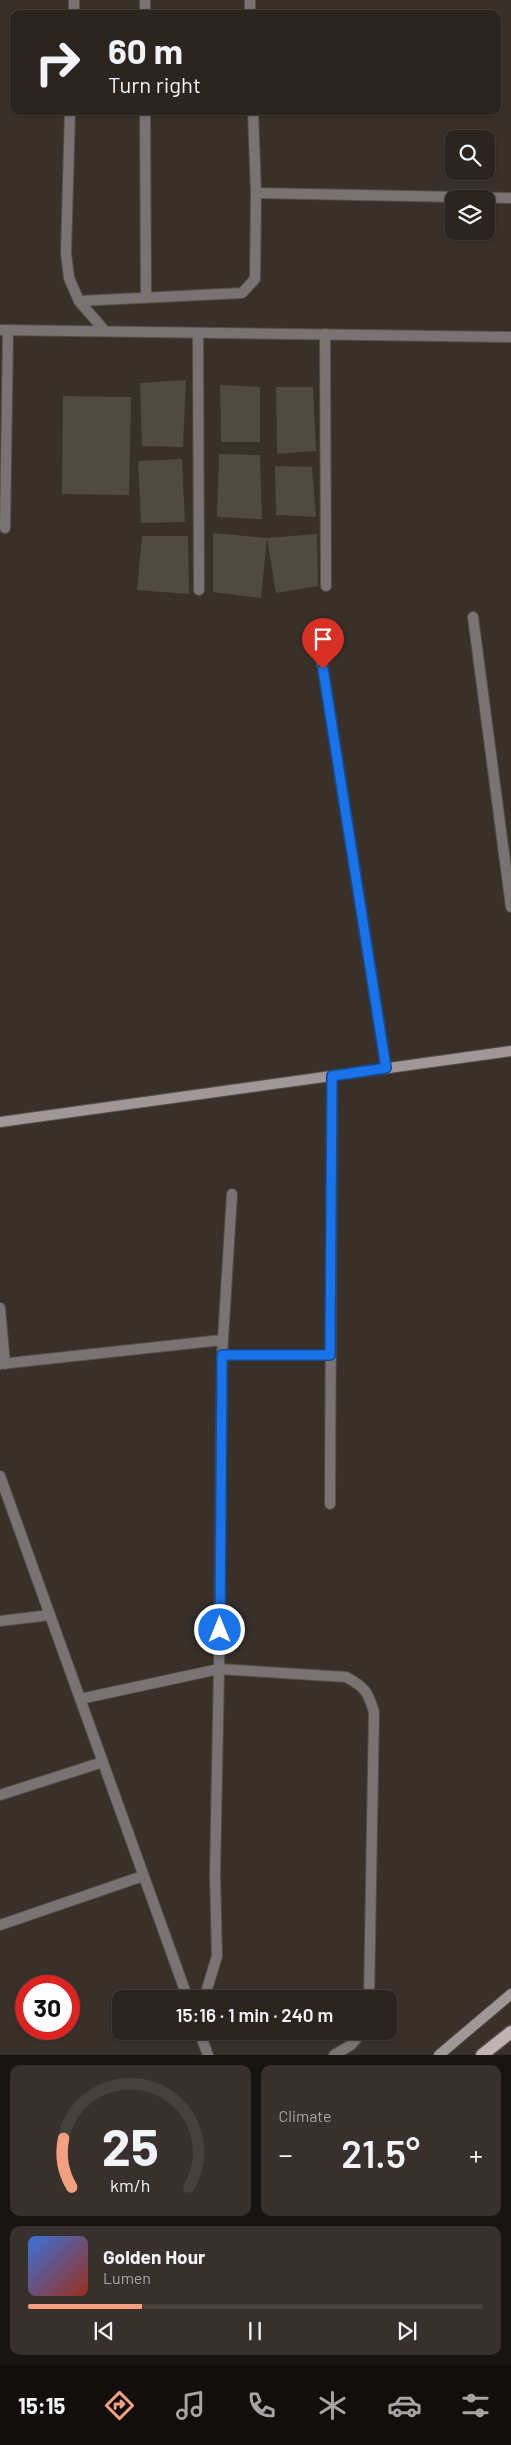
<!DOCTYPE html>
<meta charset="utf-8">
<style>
:root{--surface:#2b241f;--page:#37302c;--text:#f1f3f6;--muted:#a6a4a4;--line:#47413d;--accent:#f2a07f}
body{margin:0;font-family:Barlow,sans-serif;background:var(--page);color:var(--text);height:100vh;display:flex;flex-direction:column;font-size:19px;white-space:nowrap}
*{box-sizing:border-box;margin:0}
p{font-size:16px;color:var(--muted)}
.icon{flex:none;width:28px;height:28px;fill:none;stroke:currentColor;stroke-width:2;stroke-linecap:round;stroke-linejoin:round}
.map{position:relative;height:2055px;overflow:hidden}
.side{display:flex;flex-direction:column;gap:10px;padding:10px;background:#181411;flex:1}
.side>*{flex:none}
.guide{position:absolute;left:10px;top:10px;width:491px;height:105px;border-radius:10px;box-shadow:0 1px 4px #0004,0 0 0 1px var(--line);background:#2b241f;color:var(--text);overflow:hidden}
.fabs{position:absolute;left:445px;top:130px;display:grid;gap:10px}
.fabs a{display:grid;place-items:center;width:50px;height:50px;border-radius:10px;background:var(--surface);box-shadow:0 1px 4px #0004,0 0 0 1px var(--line);font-size:25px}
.speed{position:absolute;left:15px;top:1975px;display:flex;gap:10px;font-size:25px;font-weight:700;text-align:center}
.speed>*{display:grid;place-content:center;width:65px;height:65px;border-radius:50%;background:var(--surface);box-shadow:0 1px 4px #0004,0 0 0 1px var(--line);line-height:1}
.speed .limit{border:8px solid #d22;background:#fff;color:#111}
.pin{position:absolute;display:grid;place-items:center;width:42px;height:42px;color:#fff;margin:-51px -21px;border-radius:50% 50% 50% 0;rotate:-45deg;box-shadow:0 0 5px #0007}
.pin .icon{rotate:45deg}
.me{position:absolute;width:55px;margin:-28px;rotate:0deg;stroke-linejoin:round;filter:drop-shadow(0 0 4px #0008)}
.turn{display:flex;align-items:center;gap:18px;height:105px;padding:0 15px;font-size:22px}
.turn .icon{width:65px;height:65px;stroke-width:2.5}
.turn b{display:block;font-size:35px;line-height:42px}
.big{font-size:38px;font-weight:600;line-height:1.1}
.side .card{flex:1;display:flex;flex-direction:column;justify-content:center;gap:8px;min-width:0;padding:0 18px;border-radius:10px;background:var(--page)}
.side .dial{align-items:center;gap:0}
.dial svg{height:130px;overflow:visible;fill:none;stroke:var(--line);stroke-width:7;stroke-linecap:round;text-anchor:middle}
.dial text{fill:var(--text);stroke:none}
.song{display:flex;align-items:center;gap:15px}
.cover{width:60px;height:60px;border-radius:8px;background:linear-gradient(135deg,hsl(220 70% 55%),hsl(10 70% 35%))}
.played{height:5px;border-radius:2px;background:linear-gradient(90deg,var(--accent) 25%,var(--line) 25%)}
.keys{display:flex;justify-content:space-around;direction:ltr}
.heat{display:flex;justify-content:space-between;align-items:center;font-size:28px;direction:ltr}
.side .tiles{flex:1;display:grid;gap:10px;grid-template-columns:1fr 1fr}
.card:last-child{grid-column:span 2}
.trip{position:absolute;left:112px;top:1990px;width:285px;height:50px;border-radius:10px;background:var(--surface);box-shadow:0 1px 4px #0004,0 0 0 1px var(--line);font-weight:600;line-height:50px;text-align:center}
.dock{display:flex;height:80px;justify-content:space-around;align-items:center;background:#110e0c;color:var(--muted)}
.dock .icon{width:35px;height:35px}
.dock .active{color:var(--accent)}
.dock b{font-size:22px;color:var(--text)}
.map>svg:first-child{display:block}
.building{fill:#514a41}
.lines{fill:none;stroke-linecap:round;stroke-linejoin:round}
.lane-casing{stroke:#564e47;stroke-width:12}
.street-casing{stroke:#564e47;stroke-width:12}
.secondary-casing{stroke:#564e47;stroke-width:12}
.primary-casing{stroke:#564e47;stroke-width:15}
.lane{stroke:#797374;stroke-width:10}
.street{stroke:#797374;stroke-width:10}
.secondary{stroke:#a19798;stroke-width:10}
.primary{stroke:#c0b3b5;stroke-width:12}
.route-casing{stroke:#114b97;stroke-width:12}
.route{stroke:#1a73e8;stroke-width:9}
</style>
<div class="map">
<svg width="511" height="2055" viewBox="0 0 511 2055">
<rect width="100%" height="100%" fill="#393029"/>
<g class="building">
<polygon points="186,380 183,447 142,446 140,383"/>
<polygon points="220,385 260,387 260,442 221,442"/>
<polygon points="276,387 313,387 316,451 277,454"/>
<polygon points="63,396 131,397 129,495 62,494"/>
<polygon points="219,454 260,455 262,519 217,517"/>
<polygon points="182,459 185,522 141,523 138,461"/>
<polygon points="275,466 312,467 316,517 276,515"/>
<polygon points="213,533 267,538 261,598 213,592"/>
<polygon points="317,534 318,586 276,593 267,538"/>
<polygon points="142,536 188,536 189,594 137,590"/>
</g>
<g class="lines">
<g class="lane-casing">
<polyline id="lane" points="5,528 8,330"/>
</g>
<g class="street-casing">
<g id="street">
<polyline points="145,0 145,14"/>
<polyline points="250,0 250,14"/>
<polyline points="74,14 74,0"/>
<polyline points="70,111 66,253 69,278 79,301 104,330"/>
<polyline points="145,111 146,297"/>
<polyline points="256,193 511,198"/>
<polyline points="79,301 242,293 255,279 256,193 253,111"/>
<polyline points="0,330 511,337"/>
<polyline points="198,333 199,590"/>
<polyline points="325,334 326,586"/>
<polyline points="473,617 511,907"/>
<polyline points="317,631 386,1068"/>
<polyline points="0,1308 5,1364"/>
<polyline points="222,1355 330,1355"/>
<polyline points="0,1364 222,1340"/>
<polyline points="0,1476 188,1999"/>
<polyline points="330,1504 332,1076"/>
<polyline points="0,1621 50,1615"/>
<path d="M 80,1699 L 219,1669 L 346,1677 C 365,1687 368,1692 374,1712 L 369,1999"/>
<polyline points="0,1795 103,1762"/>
<polyline points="0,1925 143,1876"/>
<polyline points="204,1999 217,1956 215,1875 219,1669 222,1355 232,1194"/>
<polyline points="199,2031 208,2055"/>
<polyline points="334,2055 351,2045 363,2031"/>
</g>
</g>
<g class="secondary-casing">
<g id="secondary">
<polyline points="0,1122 511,1051"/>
<polyline points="439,2055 511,1994"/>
</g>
</g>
<g class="primary-casing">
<polyline id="primary" points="482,2055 511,2032"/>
</g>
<use href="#lane" class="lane"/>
<use href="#street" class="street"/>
<use href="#secondary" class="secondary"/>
<use href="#primary" class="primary"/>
</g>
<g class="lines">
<g class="route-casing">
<polyline id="route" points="220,1630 222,1355 330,1355 332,1076 386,1068 323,669"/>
</g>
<use href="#route" class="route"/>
</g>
</svg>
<div class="fabs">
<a><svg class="icon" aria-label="search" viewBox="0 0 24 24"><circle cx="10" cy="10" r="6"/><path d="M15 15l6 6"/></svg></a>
<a><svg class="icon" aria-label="layers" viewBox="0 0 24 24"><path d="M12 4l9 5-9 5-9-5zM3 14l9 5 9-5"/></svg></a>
</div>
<div class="speed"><div class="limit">30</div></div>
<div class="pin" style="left:323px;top:669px;background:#d93025"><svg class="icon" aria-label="arrive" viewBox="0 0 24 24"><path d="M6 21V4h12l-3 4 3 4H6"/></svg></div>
<svg class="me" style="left:220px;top:1630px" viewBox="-20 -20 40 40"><circle r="17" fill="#1a73e8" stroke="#fff" stroke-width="3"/><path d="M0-11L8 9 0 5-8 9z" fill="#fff"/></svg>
<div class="trip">15:16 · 1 min · 240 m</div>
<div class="guide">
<div class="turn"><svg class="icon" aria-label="right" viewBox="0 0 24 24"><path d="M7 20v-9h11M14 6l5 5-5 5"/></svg><div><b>60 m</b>Turn right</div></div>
</div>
</div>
<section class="side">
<div class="tiles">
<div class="card dial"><svg viewBox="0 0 100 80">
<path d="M14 69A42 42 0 1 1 86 69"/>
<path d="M14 69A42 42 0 0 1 9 39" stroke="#f2a07f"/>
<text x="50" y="56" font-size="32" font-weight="700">25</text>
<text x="50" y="72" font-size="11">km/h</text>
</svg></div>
<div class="card"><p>Climate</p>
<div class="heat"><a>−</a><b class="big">21.5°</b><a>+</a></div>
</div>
<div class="card">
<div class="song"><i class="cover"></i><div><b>Golden Hour</b><p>Lumen</p></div></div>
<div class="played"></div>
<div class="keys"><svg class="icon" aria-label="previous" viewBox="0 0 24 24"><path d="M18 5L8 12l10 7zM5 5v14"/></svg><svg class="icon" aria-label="pause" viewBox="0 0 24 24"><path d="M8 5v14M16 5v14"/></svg><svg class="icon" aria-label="next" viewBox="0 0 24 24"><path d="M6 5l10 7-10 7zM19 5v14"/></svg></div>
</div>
</div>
</section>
<nav class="dock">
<b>15:15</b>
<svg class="icon active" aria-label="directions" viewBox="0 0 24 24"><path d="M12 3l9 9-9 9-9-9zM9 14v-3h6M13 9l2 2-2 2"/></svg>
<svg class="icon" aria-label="music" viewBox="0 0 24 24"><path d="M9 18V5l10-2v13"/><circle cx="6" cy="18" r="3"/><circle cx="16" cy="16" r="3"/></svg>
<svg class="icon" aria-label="phone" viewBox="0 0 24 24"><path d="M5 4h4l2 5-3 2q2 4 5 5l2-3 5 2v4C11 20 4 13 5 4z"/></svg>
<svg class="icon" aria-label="climate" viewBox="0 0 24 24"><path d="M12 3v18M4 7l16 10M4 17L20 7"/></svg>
<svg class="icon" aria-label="car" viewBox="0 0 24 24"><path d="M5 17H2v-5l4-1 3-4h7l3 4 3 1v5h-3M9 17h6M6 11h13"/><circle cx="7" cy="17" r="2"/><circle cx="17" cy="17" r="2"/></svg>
<svg class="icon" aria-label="filters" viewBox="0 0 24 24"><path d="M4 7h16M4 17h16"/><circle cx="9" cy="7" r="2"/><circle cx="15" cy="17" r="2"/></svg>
</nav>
